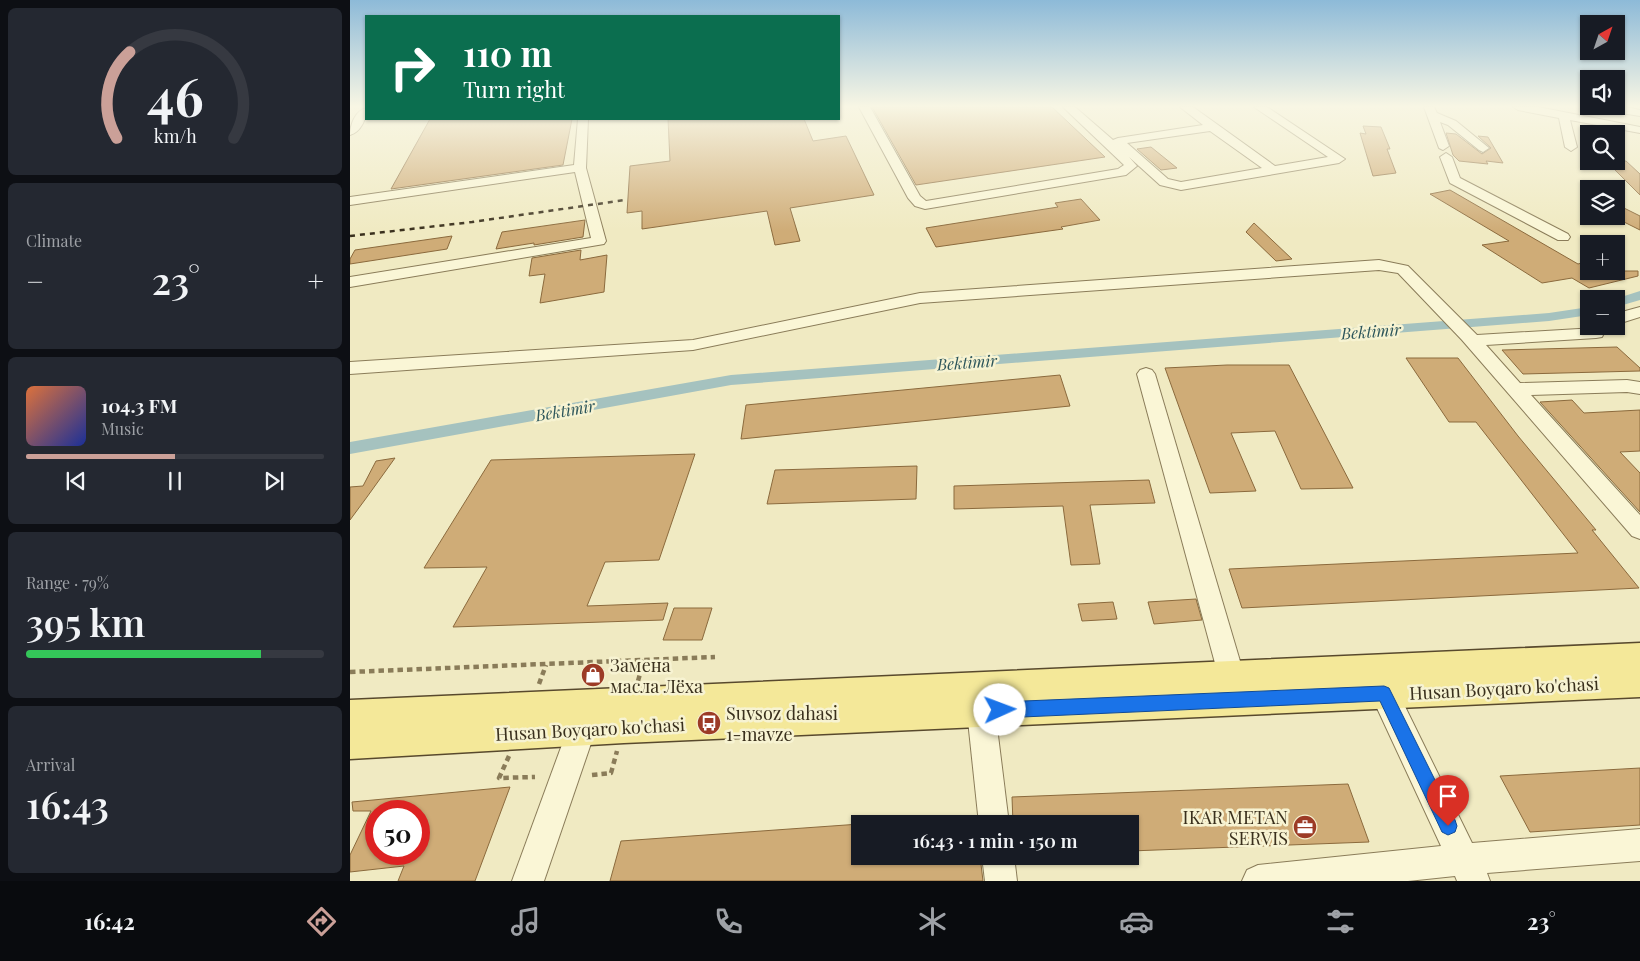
<!DOCTYPE html>
<meta charset="utf-8">
<style>
:root{--surface:#171b24;--page:#242831;--text:#f1f3f6;--muted:#9ea1a6;--line:#363941;--accent:#cba098}
body{margin:0;font-family:"Playfair Display",serif;background:var(--page);color:var(--text);height:100vh;display:flex;flex-direction:column;font-size:19px;white-space:nowrap}
*{box-sizing:border-box;margin:0}
p{font-size:16px;color:var(--muted)}
.icon{flex:none;width:28px;height:28px;fill:none;stroke:currentColor;stroke-width:2;stroke-linecap:round;stroke-linejoin:round}
.map{position:relative;flex:1;overflow:hidden}
.details{display:flex;flex-direction:column;gap:8px;padding:8px;background:#0d0f14;width:350px}
.details>*{flex:none}
.top-card{position:absolute;left:15px;top:15px;width:475px;height:105px;border-radius:0px;box-shadow:0 1px 4px #0004;background:#0b6e4f;color:#fff;overflow:hidden}
.needle{width:32px;rotate:40deg}
.buttons{position:absolute;left:1230px;top:15px;display:grid;gap:10px}
.buttons a{display:grid;place-items:center;width:45px;height:45px;border-radius:0px;background:var(--surface);box-shadow:0 1px 4px #0004;font-size:25px}
.speed{position:absolute;left:15px;top:800px;display:flex;gap:10px;font-size:25px;font-weight:700;text-align:center}
.speed>*{display:grid;place-content:center;width:65px;height:65px;border-radius:50%;background:var(--surface);box-shadow:0 1px 4px #0004;line-height:1}
.speed .limit{border:8px solid #d22;background:#fff;color:#111}
.pin{position:absolute;display:grid;place-items:center;width:42px;height:42px;color:#fff;margin:-51px -21px;border-radius:50% 50% 50% 0;rotate:-45deg;box-shadow:0 0 5px #0007}
.pin .icon{rotate:45deg}
.me{position:absolute;width:55px;margin:-28px;rotate:88deg;stroke-linejoin:round;filter:drop-shadow(0 0 4px #0008)}
.turn{display:flex;align-items:center;gap:18px;height:105px;padding:0 15px;font-size:22px}
.turn .icon{width:65px;height:65px;stroke-width:2.5}
.turn b{display:block;font-size:35px;line-height:42px}
.big{font-size:38px;font-weight:600;line-height:1.1}
.details .card{flex:1;display:flex;flex-direction:column;justify-content:center;gap:8px;min-width:0;padding:0 18px;border-radius:8px;background:var(--page)}
.details .dial{align-items:center;gap:0}
.dial svg{height:130px;overflow:visible;fill:none;stroke:var(--line);stroke-width:7;stroke-linecap:round;text-anchor:middle}
.dial text{fill:var(--text);stroke:none}
.song{display:flex;align-items:center;gap:15px}
.cover{width:60px;height:60px;border-radius:8px;background:linear-gradient(135deg,hsl(20 70% 55%),hsl(230 70% 35%))}
.played{height:5px;border-radius:2px;background:linear-gradient(90deg,var(--accent) 50%,var(--line) 50%)}
.keys{display:flex;justify-content:space-around;direction:ltr}
.heat{display:flex;justify-content:space-between;align-items:center;font-size:28px;direction:ltr}
.charge{height:8px;border-radius:4px;background:linear-gradient(90deg,#34c759 79%,var(--line) 0)}
.trip{position:absolute;left:501px;top:815px;width:288px;height:50px;border-radius:0px;background:var(--surface);box-shadow:0 1px 4px #0004;font-weight:600;line-height:50px;text-align:center}
.tab-bar{display:flex;height:80px;justify-content:space-around;align-items:center;background:#090b0e;color:var(--muted)}
.tab-bar .icon{width:35px;height:35px}
.tab-bar .active{color:var(--accent)}
.tab-bar b{font-size:22px;color:var(--text)}
main{display:flex;flex:1;min-height:0}
.map>svg:first-child{display:block}
.lines{fill:none;stroke-linecap:round;stroke-linejoin:round}
.canal{fill:#a5c2bf;fill-rule:evenodd}
.building{fill:#cfac77;stroke:#8b6a3d;fill-rule:evenodd}
.minor-casing{stroke:#8a7c59;stroke-width:2}
.major-casing{stroke:#58492d;stroke-width:3}
.path{stroke:#8a7c59;stroke-width:4.5;stroke-dasharray:5.5 4;stroke-linecap:butt}
.minor{fill:#faf6d6;fill-rule:evenodd}
.major{fill:#f4e899;fill-rule:evenodd}
.rail{stroke:#3a301d;stroke-width:2.5;stroke-dasharray:5 5;stroke-linecap:butt}
.route{fill:#1a73e8;stroke:#114b97}
.labels{text-anchor:middle;dominant-baseline:central;stroke-width:5;stroke-linejoin:round;paint-order:stroke}
.water-label{font-size:16px;font-style:italic;fill:#2c555a;stroke:#f7f3d2}
.near-poi-label{font-size:18px;fill:#3a301d;stroke:#f7f3d2;text-anchor:start}
.near-street-label{font-size:18px;fill:#3a301d;stroke:#f7f3d2}
</style>
<main>
<section class="details">
<div class="card dial"><svg viewBox="0 0 100 80">
<path d="M14 69A42 42 0 1 1 86 69"/>
<path d="M14 69A42 42 0 0 1 22 16" stroke="#cba098"/>
<text x="50" y="56" font-size="32" font-weight="700">46</text>
<text x="50" y="72" font-size="11">km/h</text>
</svg></div>
<div class="card"><p>Climate</p>
<div class="heat"><a>−</a><b class="big">23°</b><a>+</a></div>
</div>
<div class="card">
<div class="song"><i class="cover"></i><div><b>104.3 FM</b><p>Music</p></div></div>
<div class="played"></div>
<div class="keys"><svg class="icon" aria-label="previous" viewBox="0 0 24 24"><path d="M18 5L8 12l10 7zM5 5v14"/></svg><svg class="icon" aria-label="pause" viewBox="0 0 24 24"><path d="M8 5v14M16 5v14"/></svg><svg class="icon" aria-label="next" viewBox="0 0 24 24"><path d="M6 5l10 7-10 7zM19 5v14"/></svg></div>
</div>
<div class="card"><p>Range · 79%</p><b class="big">395 km</b><div class="charge"></div></div>
<div class="card"><p>Arrival</p><b class="big">16:43</b></div>
</section>
<div class="map">
<svg width="1290" height="881" viewBox="0 0 1290 881">
<rect width="100%" height="100%" fill="#f0eac2"/>
<g class="lines">
<g class="canal">
<polygon points="1290,291 1290,300 1266,307 1265,299"/>
<polygon points="1239,307 1239,315 1199,321 381,385 0,454 0,442 381,375 1199,313"/>
</g>
</g>
<g class="building">
<polygon points="522,107 702,107 755,157 566,185"/>
<polygon points="80,119 222,119 213,165 41,189"/>
<polygon points="318,119 454,119 463,141 496,136 524,195 440,208 450,241 425,245 417,211 292,229 292,211 277,213 280,166 320,161"/>
<polygon points="1013,126 1031,127 1040,149 1037,149 1046,173 1023,176 1010,133 1016,134"/>
<polygon points="1096,133 1106,134 1132,154 1141,148 1128,136 1138,137 1153,163 1136,161 1138,164 1109,161 1103,155"/>
<polygon points="801,147 827,168 811,170 787,149"/>
<polygon points="1256,161 1276,161 1290,174 1290,195"/>
<polygon points="1100,190 1228,264 1239,261 1239,271 1288,271 1288,276 1239,288 1222,278 1192,283 1132,245 1159,241 1080,194"/>
<polygon points="731,199 750,220 711,227 713,229 586,247 576,228 708,207 705,203"/>
<polygon points="1266,204 1290,216 1290,230 1266,218"/>
<polygon points="235,220 233,237 184,245 184,243 146,249 152,232"/>
<polygon points="904,223 942,259 926,261 896,232"/>
<polygon points="102,236 97,249 0,264 0,259 5,250"/>
<polygon points="231,250 230,260 257,255 254,292 190,303 195,274 179,276 182,258"/>
<polygon points="1267,347 1290,368 1290,371 1173,374 1152,350"/>
<polygon points="1056,358 1108,358 1168,436 1246,530 1242,530 1289,588 892,608 879,569 1228,553 1126,422 1099,422"/>
<polygon points="877,365 939,365 1003,488 951,489 925,431 881,433 906,491 860,493 815,368"/>
<polygon points="710,375 720,406 391,439 396,405"/>
<polygon points="1222,400 1234,413 1290,410 1290,451 1270,452 1290,473 1290,512 1190,402"/>
<polygon points="345,454 309,560 255,562 237,606 318,603 313,620 103,627 137,567 74,568 141,460"/>
<polygon points="45,458 17,497 0,520 0,487 13,486 26,461"/>
<polygon points="567,466 566,499 417,504 425,470"/>
<polygon points="799,480 805,503 740,505 750,564 721,565 713,506 604,509 604,486"/>
<polygon points="846,599 852,620 804,624 798,602"/>
<polygon points="763,602 767,619 732,621 728,604"/>
<polygon points="324,608 362,608 352,640 313,640"/>
<polygon points="1290,768 1290,825 1180,832 1150,776"/>
<polygon points="998,784 1019,842 780,851 780,824 663,824 662,797"/>
<path d="M 160,787 L 125,881 L 48,881 L 54,866 L 0,872 L 0,855 L 21,811 L 3,811 L 2,802 ZM 26,811 L 69,811 L 69,854 L 26,854 Z"/>
<polygon points="510,824 510,856 630,856 633,881 260,881 271,841"/>
</g>
<g class="lines">
<g class="minor-casing">
<g id="minor">
<path d="M 509,107 L 520,107 L 570,196 L 576,201 L 768,169 L 774,165 L 713,107 L 725,107 L 763,140 L 768,138 L 853,125 L 830,107 L 843,107 L 925,166 L 978,157 L 904,107 L 917,107 L 995,159 L 989,163 L 831,190 L 810,185 L 779,157 L 787,166 L 776,175 L 575,209 L 565,206 L 558,198 ZM 860,131 L 912,168 L 831,182 L 818,179 L 777,143 Z"/>
<polygon points="1074,107 1084,107 1087,113 1106,121 1139,148 1133,152 1129,150 1098,125 1090,122 1099,146 1093,150 1089,148"/>
<polygon points="1163,107 1188,107 1290,127 1290,133 1220,120 1227,147 1221,151 1215,147 1209,118 1168,110"/>
<polygon points="1248,107 1276,107 1290,110 1290,116 1253,110"/>
<path d="M 16,108 C 17,118 11,132 0,135 C 0,125 5,111 16,108 Z"/>
<polygon points="228,119 238,119 236,168 256,241 254,244 0,287 0,277 241,238 225,172 0,205 0,197 224,165"/>
<polygon points="1096,153 1102,157 1110,178 1218,234 1220,237 1218,240 1208,240 1100,183 1090,157"/>
<polygon points="1029,260 1058,266 1127,335 1246,328 1252,329 1254,333 1252,337 1246,338 1136,345 1170,383 1277,380 1290,382 1290,394 1277,392 1181,395 1290,515 1290,539 1282,536 1112,340 1048,273 1029,270 570,303 343,350 0,374 0,362 343,340 570,293"/>
<polygon points="1290,307 1290,317 1274,322 1268,321 1266,318 1268,313"/>
<polygon points="796,368 802,370 805,374 895,678 891,687 882,691 873,687 869,678 787,374 790,370"/>
<polygon points="1034,680 1044,684 1122,843 1290,829 1290,861 1137,873 1140,881 1107,881 1105,876 1058,881 892,881 897,870 908,865 1091,846 1020,693 1024,684"/>
<polygon points="631,698 641,701 645,711 659,824 629,824 617,711 621,701"/>
<polygon points="235,706 245,710 249,720 194,881 162,881 221,720 225,710"/>
<polygon points="632,856 664,856 667,881 635,881"/>
</g>
</g>
<g class="major-casing">
<polygon id="major" points="1290,643 1290,697 274,743 0,759 0,700"/>
</g>
<g class="path">
<polyline points="0,672 365,657"/>
<polyline points="288,681 294,660"/>
<polyline points="189,684 196,665"/>
<polyline points="159,756 149,778 185,777"/>
<polyline points="242,775 261,773 267,751"/>
</g>
<use href="#minor" class="minor"/>
<use href="#major" class="major"/>
<polyline class="rail" points="0,236 122,222 275,200"/>
</g>
<linearGradient id="sky" x2="0" y2="1"><stop stop-color="#8dbad8"/><stop offset="0.46" stop-color="#f8f6e4"/><stop offset="1" stop-color="#f8f6e4" stop-opacity="0"/></linearGradient>
<rect width="1290" height="231" fill="url(#sky)"/>
<polygon class="route" points="1034,686 1039,688 1105,820 1107,826 1105,832 1098,835 1092,832 1030,701 650,718 644,715 642,710 644,704 650,702"/>
<defs>
<g id="shop-disc" transform="scale(1.25)"><circle r="9.5" fill="#9c3b26" stroke="#f7f3d2"/><path d="M-5-2.5h2.3a2.7 3.5 0 0 1 5.4 0H5L5.5 6h-11ZM-1.5-2.5h3a1.5 2.3 0 0 0-3 0Z" fill="#fff"/></g>
<g id="bus-disc" transform="scale(1.25)"><circle r="9.5" fill="#9c3b26" stroke="#f7f3d2"/><path d="M-5-6H5V4H4V6H2V4H-2V6H-4V4H-5ZM-3.5-4V0h7V-4ZM-3.5 1.2v1.5H-2V1.2ZM2 1.2v1.5H3.5V1.2Z" fill="#fff"/></g>
<g id="office-disc" transform="scale(1.25)"><circle r="9.5" fill="#9c3b26" stroke="#f7f3d2"/><path d="M-6-3h4V-5.5h4V-3h4V5H-6ZM-1-4.5V-3h2v-1.5ZM-6 0V1H6V0Z" fill="#fff"/></g>
</defs>
<g fill-rule="evenodd">
<use href="#shop-disc" x="243" y="675"/>
<use href="#bus-disc" x="359" y="723"/>
<use href="#office-disc" x="955" y="827"/>
</g>
<g class="labels">
<g class="water-label">
<text transform="translate(1021 331) rotate(-4)">Bektimir</text>
<text transform="translate(617 362) rotate(-4)">Bektimir</text>
<text transform="translate(215 410) rotate(-10)">Bektimir</text>
</g>
<g class="near-poi-label">
<text x="260" y="665">Замена<tspan x="260" dy="21">масла Лёха</tspan></text>
<text x="376" y="713">Suvsoz dahasi<tspan x="376" dy="21">1-mavze</tspan></text>
<text x="938" y="817" text-anchor="end">IKAR METAN<tspan x="938" dy="21">SERVIS</tspan></text>
</g>
<g class="near-street-label">
<text transform="translate(1154 688) rotate(-3)">Husan Boyqaro ko'chasi</text>
<text transform="translate(240 729) rotate(-3)">Husan Boyqaro ko'chasi</text>
</g>
</g>
</svg>
<div class="buttons">
<a><svg class="needle" viewBox="-14 -14 28 28"><path d="M0-13l5 13h-10z" fill="#e53935"/><path d="M0 13l5-13h-10z" fill="#9ea1a6"/></svg></a>
<a><svg class="icon" aria-label="sound" viewBox="0 0 24 24"><path d="M4 9h4l5-4v14l-5-4H4zM17 9q2 3 0 6"/></svg></a>
<a><svg class="icon" aria-label="search" viewBox="0 0 24 24"><circle cx="10" cy="10" r="6"/><path d="M15 15l6 6"/></svg></a>
<a><svg class="icon" aria-label="layers" viewBox="0 0 24 24"><path d="M12 4l9 5-9 5-9-5zM3 14l9 5 9-5"/></svg></a>
<a>+</a>
<a>−</a>
</div>
<div class="speed"><div class="limit">50</div></div>
<div class="pin" style="left:1098px;top:826px;background:#d93025"><svg class="icon" aria-label="arrive" viewBox="0 0 24 24"><path d="M6 21V4h12l-3 4 3 4H6"/></svg></div>
<svg class="me" style="left:650px;top:710px" viewBox="-20 -20 40 40"><circle r="19" fill="#fff"/><path d="M0-13L10 11 0 6-10 11z" fill="#1a73e8"/></svg>
<div class="trip">16:43 · 1 min · 150 m</div>
<div class="top-card">
<div class="turn"><svg class="icon" aria-label="right" viewBox="0 0 24 24"><path d="M7 20v-9h11M14 6l5 5-5 5"/></svg><div><b>110 m</b>Turn right</div></div>
</div>
</div>
</main>
<nav class="tab-bar">
<b>16:42</b>
<svg class="icon active" aria-label="directions" viewBox="0 0 24 24"><path d="M12 3l9 9-9 9-9-9zM9 14v-3h6M13 9l2 2-2 2"/></svg>
<svg class="icon" aria-label="music" viewBox="0 0 24 24"><path d="M9 18V5l10-2v13"/><circle cx="6" cy="18" r="3"/><circle cx="16" cy="16" r="3"/></svg>
<svg class="icon" aria-label="phone" viewBox="0 0 24 24"><path d="M5 4h4l2 5-3 2q2 4 5 5l2-3 5 2v4C11 20 4 13 5 4z"/></svg>
<svg class="icon" aria-label="climate" viewBox="0 0 24 24"><path d="M12 3v18M4 7l16 10M4 17L20 7"/></svg>
<svg class="icon" aria-label="car" viewBox="0 0 24 24"><path d="M5 17H2v-5l4-1 3-4h7l3 4 3 1v5h-3M9 17h6M6 11h13"/><circle cx="7" cy="17" r="2"/><circle cx="17" cy="17" r="2"/></svg>
<svg class="icon" aria-label="filters" viewBox="0 0 24 24"><path d="M4 7h16M4 17h16"/><circle cx="9" cy="7" r="2"/><circle cx="15" cy="17" r="2"/></svg>
<b>23°</b>
</nav>
